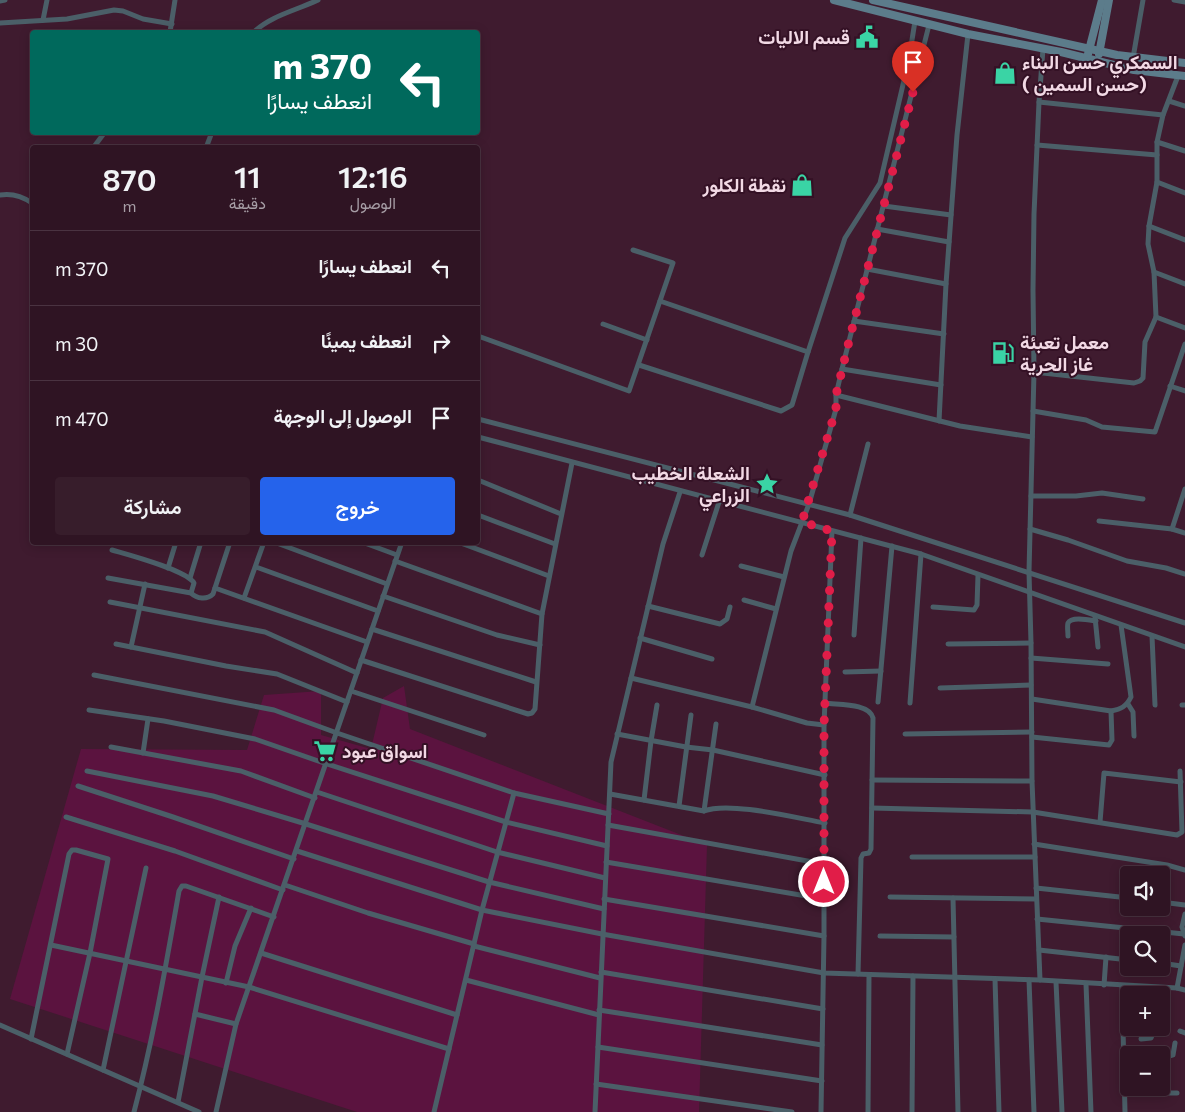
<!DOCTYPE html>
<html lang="ar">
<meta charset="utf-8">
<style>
:root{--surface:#2f1423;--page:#371d2b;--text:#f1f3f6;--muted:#a79ea6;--line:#4a3341;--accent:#2563eb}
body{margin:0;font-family:Commissioner,Vazirmatn,sans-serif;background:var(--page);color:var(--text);direction:rtl;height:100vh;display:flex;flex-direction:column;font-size:19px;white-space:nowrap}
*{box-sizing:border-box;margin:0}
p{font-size:16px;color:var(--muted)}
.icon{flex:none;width:28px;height:28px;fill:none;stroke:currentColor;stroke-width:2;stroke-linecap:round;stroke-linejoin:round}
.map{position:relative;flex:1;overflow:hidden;direction:ltr}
.side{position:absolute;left:30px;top:145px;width:450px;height:400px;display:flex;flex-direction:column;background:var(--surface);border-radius:5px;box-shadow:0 2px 12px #0003,0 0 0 1px var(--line);direction:rtl}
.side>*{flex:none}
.guide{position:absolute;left:30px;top:30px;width:450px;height:105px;border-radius:5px;box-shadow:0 2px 12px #0003,0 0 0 1px var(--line);direction:rtl;background:#00695c;color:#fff;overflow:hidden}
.tools{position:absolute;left:1120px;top:866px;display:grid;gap:10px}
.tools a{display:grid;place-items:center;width:50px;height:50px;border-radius:5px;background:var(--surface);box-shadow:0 2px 12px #0003,0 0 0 1px var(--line);font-size:25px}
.pin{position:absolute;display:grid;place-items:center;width:42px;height:42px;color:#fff;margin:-51px -21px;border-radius:50% 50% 50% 0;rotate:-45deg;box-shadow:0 0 5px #0007}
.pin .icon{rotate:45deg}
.me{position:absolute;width:55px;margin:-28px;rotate:0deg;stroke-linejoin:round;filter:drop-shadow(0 0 4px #0008)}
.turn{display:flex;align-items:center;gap:18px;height:105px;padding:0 25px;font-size:22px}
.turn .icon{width:65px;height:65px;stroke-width:2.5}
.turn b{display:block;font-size:35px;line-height:42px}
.eta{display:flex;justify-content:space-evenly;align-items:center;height:85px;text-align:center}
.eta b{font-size:30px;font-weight:600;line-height:35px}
.cta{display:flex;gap:10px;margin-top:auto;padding:10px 25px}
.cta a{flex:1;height:58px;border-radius:5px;background:var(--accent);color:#fff;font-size:20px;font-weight:600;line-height:58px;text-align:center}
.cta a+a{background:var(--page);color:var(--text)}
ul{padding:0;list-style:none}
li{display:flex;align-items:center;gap:15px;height:75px;padding:0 25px;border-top:1px solid var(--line)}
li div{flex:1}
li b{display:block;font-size:19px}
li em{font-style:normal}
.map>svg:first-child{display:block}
.green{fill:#5b133f}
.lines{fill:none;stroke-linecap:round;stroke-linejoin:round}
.street{stroke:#4b5f68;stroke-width:5}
.secondary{stroke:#5c7c8b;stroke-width:8}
.route{stroke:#e11d48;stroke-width:9;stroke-dasharray:0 16.2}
.labels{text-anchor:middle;stroke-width:4;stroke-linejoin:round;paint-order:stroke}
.poi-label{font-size:19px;font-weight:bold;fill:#f2d9e5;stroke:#341125;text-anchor:end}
</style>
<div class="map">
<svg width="1185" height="1112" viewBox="0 0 1185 1112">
<rect width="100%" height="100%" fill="#3f1b2f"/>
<path class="green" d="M 404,686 L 410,729 L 707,845 L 699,1112 L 357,1112 L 10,999 L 81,749 L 247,750 L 264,695 L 321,691 L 321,735 L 371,749 L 383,698 Z"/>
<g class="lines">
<g class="street">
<path d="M 1174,0 L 1185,2"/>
<path d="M 0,1 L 5,0"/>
<path d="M 43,20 L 47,0"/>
<path d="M 0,23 L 67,19 L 114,10 L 123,11 L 143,19 L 172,24"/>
<path d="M 170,32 L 175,0"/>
<path d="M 254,32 C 270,16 297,10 318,0"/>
<path d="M 1133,58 L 1143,0"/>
<path d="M 1169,101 L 1185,106"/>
<path d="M 1039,102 L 1163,115"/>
<path d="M 1157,142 L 1185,151"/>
<path d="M 1037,145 L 1157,155"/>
<path d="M 93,148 L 105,132"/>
<path d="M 206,148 L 212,132"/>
<path d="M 1157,182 L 1185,193"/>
<path d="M 0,195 C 12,193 22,196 32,203"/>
<path d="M 884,206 L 951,215"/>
<path d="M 1149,226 L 1185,240"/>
<path d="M 877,229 L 949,242"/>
<path d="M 867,269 L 946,284"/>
<path d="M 1154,272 L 1185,284"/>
<path d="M 660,301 L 808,352"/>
<path d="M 1156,317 L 1185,328"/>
<path d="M 854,321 L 944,334"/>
<path d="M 603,324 L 647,340"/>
<path d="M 478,336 L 629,391 L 673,263 L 633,250"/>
<path d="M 639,365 L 781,411 L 792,405 L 808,352 L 845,238 L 880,183 L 909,59 L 915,21"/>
<path d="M 842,369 L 941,385"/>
<path d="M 1034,372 L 1134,383 L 1140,381 L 1143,378 L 1145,342 L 1156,317 L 1154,272 L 1148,244 L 1149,226 L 1157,182 L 1157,142 L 1163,115 L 1178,76"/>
<path d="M 1170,386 L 1185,391"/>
<path d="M 836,395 L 960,426 L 1032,437"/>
<path d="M 1033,411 L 1086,420 L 1102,427 L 1155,432 L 1185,344"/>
<path d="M 478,419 L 850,515 L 1185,623"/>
<path d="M 939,421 L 946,284 L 957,135 L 968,34"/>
<path d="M 478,437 L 921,554 L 1185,647"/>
<path d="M 478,480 L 561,514"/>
<path d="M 1031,496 L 1076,496 L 1102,493 L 1143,499"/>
<path d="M 478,515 L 555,544"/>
<path d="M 850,515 L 868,444"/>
<path d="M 1099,521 L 1172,529 L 1185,533"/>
<path d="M 1030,529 L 1068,540 L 1127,561 L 1166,568 L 1185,574"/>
<path d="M 1172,529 L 1185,489"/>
<path d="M 274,542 L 387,584"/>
<path d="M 362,542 L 397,555"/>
<path d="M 458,542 L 549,576"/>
<path d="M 112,550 C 129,555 186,570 194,583 L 191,593 C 197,599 207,600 213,594 L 230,542"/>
<path d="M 702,555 L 719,502"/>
<path d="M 395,561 L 542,614"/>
<path d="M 741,566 L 784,577"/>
<path d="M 256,567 L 378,611"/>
<path d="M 168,568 L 176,542"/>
<path d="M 108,578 L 191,593"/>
<path d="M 190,578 L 201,542"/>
<path d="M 215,588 L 367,642"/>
<path d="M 383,596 L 497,635 L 540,645"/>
<path d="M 244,598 L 264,542"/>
<path d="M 744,600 L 776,609"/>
<path d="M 110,602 L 265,632 L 357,673"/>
<path d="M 648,606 L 720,624 L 727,619 L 730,607"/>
<path d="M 933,607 L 974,610 L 977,605 L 978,575"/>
<path d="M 1095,617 L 1098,647"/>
<path d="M 372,629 L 536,682"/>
<path d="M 854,635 L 861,538"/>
<path d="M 1068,636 C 1068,632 1067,626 1068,623 C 1071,616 1090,620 1096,621"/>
<path d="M 1152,636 L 1155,705"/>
<path d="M 640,638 L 712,659"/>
<path d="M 116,644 L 226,666 L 277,674 L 347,702"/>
<path d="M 948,644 L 1031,643"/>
<path d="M 131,647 L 145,584"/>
<path d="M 1031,658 L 1108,664"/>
<path d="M 361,660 L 528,714 L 532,713 L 535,709 L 542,614 L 572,463"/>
<path d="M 845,672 L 881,671"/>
<path d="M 94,675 L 274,710 L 337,733 L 514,793 L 609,814"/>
<path d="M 631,678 L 752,707"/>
<path d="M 940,688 L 1031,685"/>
<path d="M 351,691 L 484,735"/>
<path d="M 1032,699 L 1111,711 C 1121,709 1126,707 1131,697 L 1121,625"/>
<path d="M 878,702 L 892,546"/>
<path d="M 825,703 C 839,705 869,703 873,718 L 871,849 L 869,853 L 863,854 L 861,858 L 858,974"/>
<path d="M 910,703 L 921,554"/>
<path d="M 1128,704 L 1133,712 L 1134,736"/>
<path d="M 1182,705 L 1185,705"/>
<path d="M 89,710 L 164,721 L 255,739 L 327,764 L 506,822 L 607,846"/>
<path d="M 824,725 L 807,723 L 752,707 L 791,551 L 809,504 L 836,409 L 836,395 L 842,369 L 929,25"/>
<path d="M 617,734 L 686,747 L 713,750 L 825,775"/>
<path d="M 905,734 L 1032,732"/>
<path d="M 1032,737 L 1109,745 L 1112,740 L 1111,711"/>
<path d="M 111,747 L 241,771 L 315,798"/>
<path d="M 143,753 L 148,719"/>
<path d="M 87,771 L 213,796 L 306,824 L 489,882 L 604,909"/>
<path d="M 872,780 L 1032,781"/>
<path d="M 78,786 L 173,817 L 294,859"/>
<path d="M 317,792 L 497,852 L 605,878"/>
<path d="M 610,794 L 704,811 C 729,801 796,818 825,823"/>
<path d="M 644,800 L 651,741 L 657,705"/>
<path d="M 679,806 L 691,715"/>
<path d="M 872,808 L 1033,812 L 1177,835 L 1182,832 L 1180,771"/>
<path d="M 704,811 L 716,724"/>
<path d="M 66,817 L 175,851 L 283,890"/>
<path d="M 1100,822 L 1104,773 L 1181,782"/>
<path d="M 608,825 L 824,864"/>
<path d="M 1034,844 L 1167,865 L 1185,870"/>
<path d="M 297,851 L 482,910 L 602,934 L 824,973 L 1040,980 L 1177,988 L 1185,990"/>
<path d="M 912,857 L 1035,857"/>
<path d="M 606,862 L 824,899"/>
<path d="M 285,885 L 368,913 L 474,944"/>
<path d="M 1036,888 L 1129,898"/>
<path d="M 890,897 L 1036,899"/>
<path d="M 953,898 L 958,1112"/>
<path d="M 604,899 L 824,936"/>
<path d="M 1161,902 L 1185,905"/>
<path d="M 1037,919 L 1184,934"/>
<path d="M 880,936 L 954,937"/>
<path d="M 1185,936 L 1182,927 L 1185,914"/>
<path d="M 51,945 L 249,987 L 449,1049"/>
<path d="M 474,946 L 600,978"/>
<path d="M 1039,950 L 1129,960"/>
<path d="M 261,953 L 457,1015"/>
<path d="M 1161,963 L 1181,966"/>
<path d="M 601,972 L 823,1009"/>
<path d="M 995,979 L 999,1112"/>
<path d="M 466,980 L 599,1015"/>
<path d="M 1029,980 L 1034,1112"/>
<path d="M 1040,980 L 1032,781 L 1031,643 L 1029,572 L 1034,372 L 1033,290 L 1034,214 L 1039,102 L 1043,49"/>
<path d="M 1056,982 L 1062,1112"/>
<path d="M 226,983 L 235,946 L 251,908"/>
<path d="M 1086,984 L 1091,1112"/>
<path d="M 1104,985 L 1106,957"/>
<path d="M 1122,986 L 1125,1112"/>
<path d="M 1177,988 L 1185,945"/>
<path d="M 1161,1002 L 1165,988"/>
<path d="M 599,1010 L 822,1045"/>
<path d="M 195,1014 L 236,1024"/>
<path d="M 0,1025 L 199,1112"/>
<path d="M 1180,1031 L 1185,1033"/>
<path d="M 31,1039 L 69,854 L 72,850 L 76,850 L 108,859 L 90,953 L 67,1054"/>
<path d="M 1141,1039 L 1151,1038 L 1155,1028"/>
<path d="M 598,1047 L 822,1081"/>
<path d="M 1161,1059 L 1173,1055 L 1175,1043"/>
<path d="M 103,1070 L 146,868"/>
<path d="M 596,1084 L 792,1112"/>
<path d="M 1124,1093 L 1177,1093"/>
<path d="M 178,1102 L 202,977 L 219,897"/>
<path d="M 134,1112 C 153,1040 166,965 179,891 L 182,886 L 186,886 L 274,917"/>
<path d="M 216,1112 L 236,1024 L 402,542"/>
<path d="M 434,1112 L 482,910 L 514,793"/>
<path d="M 595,1112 L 611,762 L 663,544 L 680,492"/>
<path d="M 821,1112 L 824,936 L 824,725 L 832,531"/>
<path d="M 868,1112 L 869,975"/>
<path d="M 912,1112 L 913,976"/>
</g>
<g class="secondary">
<path d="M 834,0 L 968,34 L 1061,52 L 1134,70 L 1185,76"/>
<path d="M 873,0 L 1117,55 L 1185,63"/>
<path d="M 1088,54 L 1102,0"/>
<path d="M 1099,54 L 1109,0"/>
</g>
</g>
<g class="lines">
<path class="route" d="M 824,882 L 824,726 L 832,531 L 802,522 L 836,409 L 836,395 L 850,337 L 913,92"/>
</g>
<defs>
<symbol id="civic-bare" viewBox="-9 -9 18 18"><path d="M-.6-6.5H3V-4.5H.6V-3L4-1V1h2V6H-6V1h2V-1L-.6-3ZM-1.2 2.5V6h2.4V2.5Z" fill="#3ad4a5" stroke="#341125" stroke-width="2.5" paint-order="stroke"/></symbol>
<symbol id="shop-bare" viewBox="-9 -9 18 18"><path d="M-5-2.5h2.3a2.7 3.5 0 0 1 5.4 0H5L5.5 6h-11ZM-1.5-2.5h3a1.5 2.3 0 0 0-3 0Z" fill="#3ad4a5" stroke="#341125" stroke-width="2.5" paint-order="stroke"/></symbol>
<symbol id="fuel-bare" viewBox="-9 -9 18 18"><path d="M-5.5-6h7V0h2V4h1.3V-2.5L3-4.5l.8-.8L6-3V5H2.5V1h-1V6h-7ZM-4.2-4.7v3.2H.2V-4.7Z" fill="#3ad4a5" stroke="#341125" stroke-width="2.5" paint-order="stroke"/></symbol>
<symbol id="sight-bare" viewBox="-9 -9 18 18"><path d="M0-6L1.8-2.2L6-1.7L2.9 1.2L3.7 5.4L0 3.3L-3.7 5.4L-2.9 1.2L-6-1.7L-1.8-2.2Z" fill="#3ad4a5" stroke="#341125" stroke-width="2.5" paint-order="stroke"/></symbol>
<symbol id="supermarket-bare" viewBox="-9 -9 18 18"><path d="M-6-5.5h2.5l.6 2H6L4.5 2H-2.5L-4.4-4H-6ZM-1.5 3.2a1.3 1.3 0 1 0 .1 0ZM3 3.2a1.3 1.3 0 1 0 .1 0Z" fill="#3ad4a5" stroke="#341125" stroke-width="2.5" paint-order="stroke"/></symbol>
</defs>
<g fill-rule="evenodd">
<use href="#civic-bare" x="851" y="21" width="32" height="32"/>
<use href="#shop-bare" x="989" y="57" width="32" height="32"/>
<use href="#shop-bare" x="786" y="169" width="32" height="32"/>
<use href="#fuel-bare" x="987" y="337" width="32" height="32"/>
<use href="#sight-bare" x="751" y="468" width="32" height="32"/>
<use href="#supermarket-bare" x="309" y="735" width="32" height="32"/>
</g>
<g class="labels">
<g class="poi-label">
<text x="850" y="44">قسم الاليات</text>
<text x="1022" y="69" text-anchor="start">السمكري حسن البناء<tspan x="1022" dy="22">( حسن السمين)</tspan></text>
<text x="786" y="192">نقطة الكلور</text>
<text x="1020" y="349" text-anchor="start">معمل تعبئة<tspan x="1020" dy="22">غاز الحرية</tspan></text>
<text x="750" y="480">الشعلة الخطيب<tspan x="750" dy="22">الزراعي</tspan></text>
<text x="342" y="758" text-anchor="start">اسواق عبود</text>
</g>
</g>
</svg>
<div class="tools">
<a><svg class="icon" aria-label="sound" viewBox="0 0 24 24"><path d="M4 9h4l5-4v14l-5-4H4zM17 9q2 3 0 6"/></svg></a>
<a><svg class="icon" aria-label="search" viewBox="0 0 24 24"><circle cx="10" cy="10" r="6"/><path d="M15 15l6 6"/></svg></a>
<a>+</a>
<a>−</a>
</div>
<div class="pin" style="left:913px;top:92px;background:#d93025"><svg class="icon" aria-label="arrive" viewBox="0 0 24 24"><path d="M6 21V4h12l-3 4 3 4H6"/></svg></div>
<svg class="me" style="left:824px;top:882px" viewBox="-20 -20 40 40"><circle r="17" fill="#e11d48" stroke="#fff" stroke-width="3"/><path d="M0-11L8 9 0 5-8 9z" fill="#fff"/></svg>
<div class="guide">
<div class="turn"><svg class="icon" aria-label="left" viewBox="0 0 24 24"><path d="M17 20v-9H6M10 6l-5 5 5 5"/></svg><div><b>370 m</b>انعطف يسارًا</div></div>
</div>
<section class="side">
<div class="eta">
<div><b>12:16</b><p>الوصول</p></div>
<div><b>11</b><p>دقيقة</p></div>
<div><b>870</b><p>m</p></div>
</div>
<ul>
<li><svg class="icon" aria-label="left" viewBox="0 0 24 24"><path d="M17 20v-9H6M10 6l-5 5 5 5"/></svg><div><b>انعطف يسارًا</b></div><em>370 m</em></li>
<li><svg class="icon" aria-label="right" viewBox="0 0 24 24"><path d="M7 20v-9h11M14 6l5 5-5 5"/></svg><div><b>انعطف يمينًا</b></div><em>30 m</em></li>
<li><svg class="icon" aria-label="arrive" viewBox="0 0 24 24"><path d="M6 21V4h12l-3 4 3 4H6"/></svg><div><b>الوصول إلى الوجهة</b></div><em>470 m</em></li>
</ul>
<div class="cta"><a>خروج</a><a>مشاركة</a></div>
</section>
</div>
